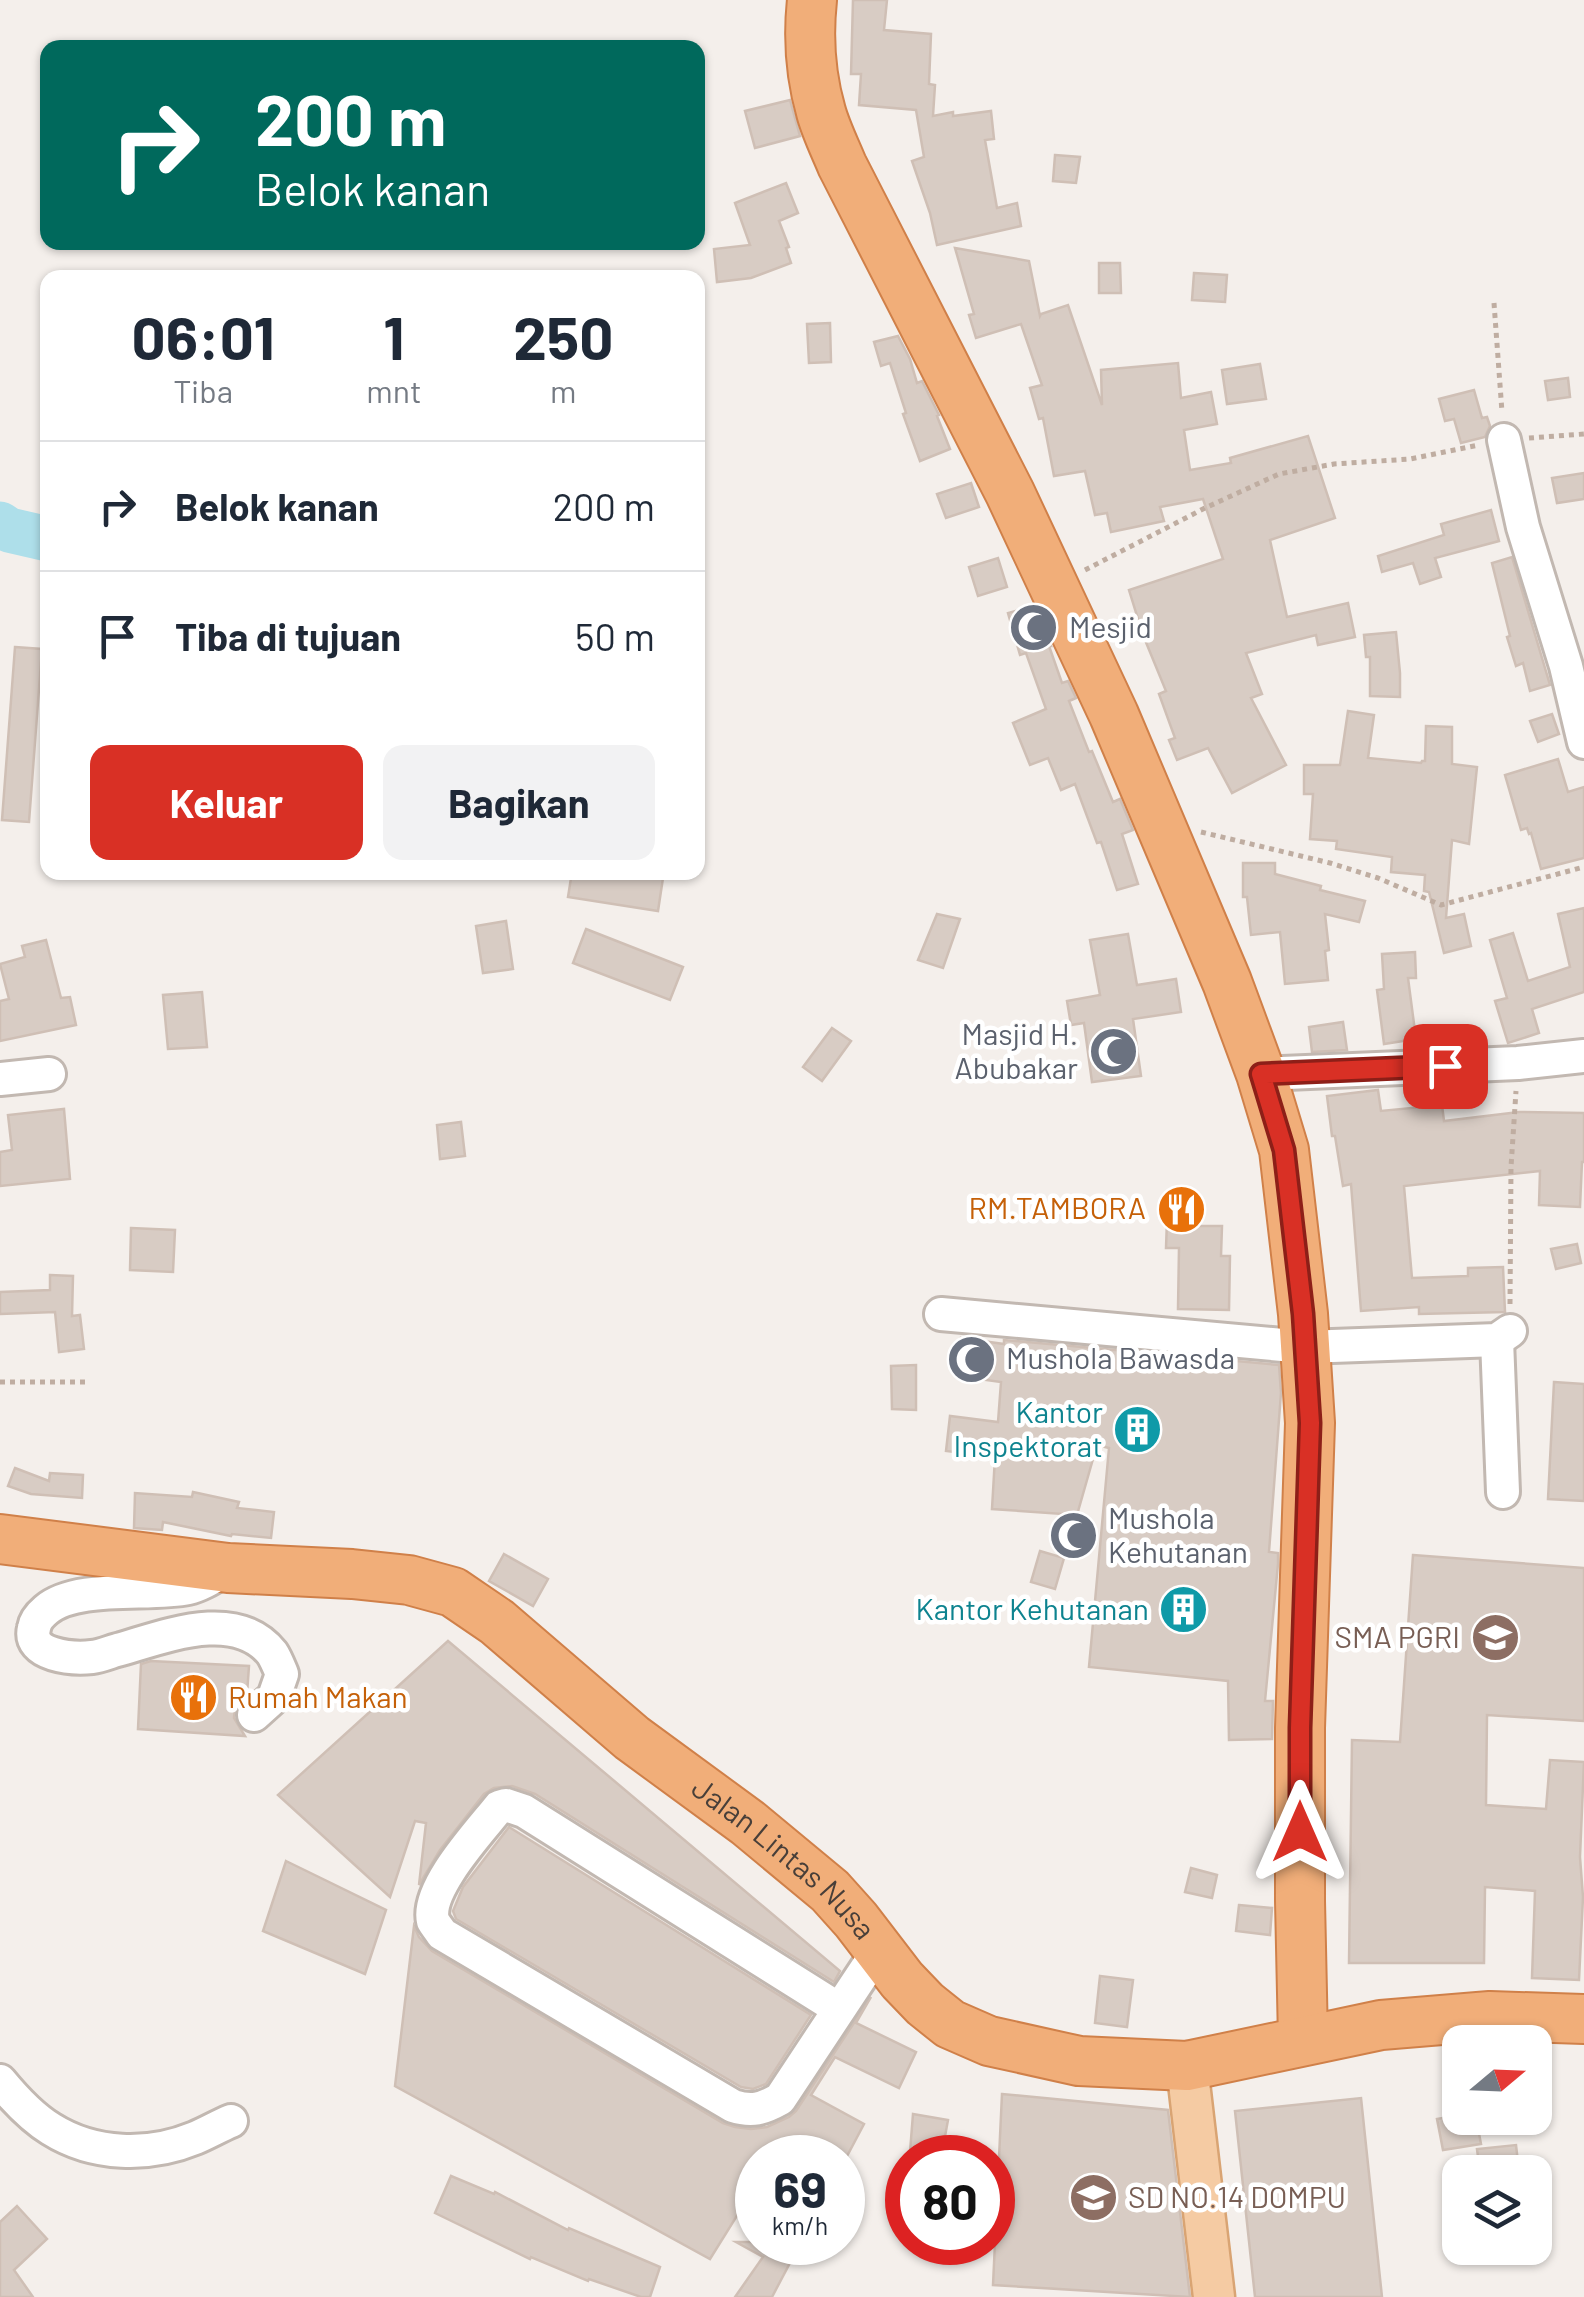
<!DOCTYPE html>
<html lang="id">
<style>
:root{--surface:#fff;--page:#f2f2f3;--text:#1f2937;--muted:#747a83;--line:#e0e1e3;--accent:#d93025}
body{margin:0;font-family:Barlow,sans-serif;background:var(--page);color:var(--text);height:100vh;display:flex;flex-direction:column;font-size:38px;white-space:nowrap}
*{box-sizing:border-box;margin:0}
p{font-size:32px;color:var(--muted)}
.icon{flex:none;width:55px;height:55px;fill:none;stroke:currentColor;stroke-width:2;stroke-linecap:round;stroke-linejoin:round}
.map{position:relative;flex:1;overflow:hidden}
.panel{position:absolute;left:40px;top:270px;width:665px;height:610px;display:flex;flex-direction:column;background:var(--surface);border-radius:20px;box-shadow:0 2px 8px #0004}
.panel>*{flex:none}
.guide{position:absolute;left:40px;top:40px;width:665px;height:210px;border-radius:20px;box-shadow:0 2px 8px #0004;background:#00695c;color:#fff;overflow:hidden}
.needle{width:65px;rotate:71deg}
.fabs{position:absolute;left:1442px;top:2025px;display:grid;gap:20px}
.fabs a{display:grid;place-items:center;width:110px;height:110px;border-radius:20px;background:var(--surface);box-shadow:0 2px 8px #0004;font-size:50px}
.speed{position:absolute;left:735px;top:2135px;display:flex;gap:20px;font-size:50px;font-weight:700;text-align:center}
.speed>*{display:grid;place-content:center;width:130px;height:130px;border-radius:50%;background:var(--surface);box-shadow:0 2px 8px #0004;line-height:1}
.speed small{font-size:25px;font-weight:400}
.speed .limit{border:15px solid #d22;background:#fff;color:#111}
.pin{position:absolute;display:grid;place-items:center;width:85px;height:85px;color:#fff;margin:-42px;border-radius:20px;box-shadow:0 5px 15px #0006}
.me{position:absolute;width:110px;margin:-55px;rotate:0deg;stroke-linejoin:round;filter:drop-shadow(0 0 8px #0008)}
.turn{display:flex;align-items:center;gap:35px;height:210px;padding:0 50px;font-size:45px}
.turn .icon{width:130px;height:130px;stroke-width:2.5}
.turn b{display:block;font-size:70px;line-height:85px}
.eta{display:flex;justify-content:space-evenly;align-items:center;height:170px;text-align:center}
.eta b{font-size:60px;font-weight:700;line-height:70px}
.cta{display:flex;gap:20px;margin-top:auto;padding:20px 50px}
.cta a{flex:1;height:115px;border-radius:20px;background:var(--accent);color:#fff;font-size:40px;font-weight:700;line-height:115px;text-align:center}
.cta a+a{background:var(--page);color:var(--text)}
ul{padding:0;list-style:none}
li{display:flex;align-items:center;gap:30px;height:130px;padding:0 50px;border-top:2px solid var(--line)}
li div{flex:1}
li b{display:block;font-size:38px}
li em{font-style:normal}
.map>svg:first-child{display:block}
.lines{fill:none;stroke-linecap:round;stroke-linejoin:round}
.river{stroke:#aedfea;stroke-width:45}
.building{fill:#d8ccc4;stroke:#cfbfb5;stroke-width:2.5}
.minor-casing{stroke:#c2b8b1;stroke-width:38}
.major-casing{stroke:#d9a473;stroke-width:45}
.highway-casing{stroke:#d08049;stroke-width:52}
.path{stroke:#bfada1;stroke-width:5;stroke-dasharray:5 5;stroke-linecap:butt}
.minor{stroke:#fff;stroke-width:32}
.major{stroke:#f5cba3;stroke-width:40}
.highway{stroke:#f1ae79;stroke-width:48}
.route-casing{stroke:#8d1f18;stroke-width:25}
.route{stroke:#d93025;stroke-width:18}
.labels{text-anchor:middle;stroke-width:9;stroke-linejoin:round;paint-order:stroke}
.worship-label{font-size:30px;fill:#5b616d;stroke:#fff;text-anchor:start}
.food-label{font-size:30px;fill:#c56008;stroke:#fff;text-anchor:end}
.culture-label{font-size:30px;fill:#0d838f;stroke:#fff;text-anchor:end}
.education-label{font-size:30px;fill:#785e54;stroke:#fff;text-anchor:end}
.street-label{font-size:30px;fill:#483f39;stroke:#fff}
</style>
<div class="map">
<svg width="1584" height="2297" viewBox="0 0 1584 2297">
<rect width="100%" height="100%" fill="#f4efeb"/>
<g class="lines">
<path class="river" d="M 0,524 L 9,530 L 48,539"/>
</g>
<g class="building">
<path d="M 853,0 L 887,0 L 884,30 L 931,34 L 929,84 L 935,85 L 933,116 L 953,112 L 953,116 L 991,111 L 994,139 L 985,140 L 997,208 L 1017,203 L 1021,226 L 937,245 L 930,213 L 912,161 L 924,157 L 916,110 L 859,105 L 861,74 L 851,74 Z"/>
<path d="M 790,100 L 800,136 L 755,148 L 745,111 Z"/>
<path d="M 1055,155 L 1080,157 L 1076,183 L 1053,181 Z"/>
<path d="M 786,183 L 798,213 L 779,221 L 789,247 L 786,248 L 791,263 L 751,278 L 717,282 L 714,249 L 750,245 L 735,203 Z"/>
<path d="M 955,248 L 1029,261 L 1040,316 L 1041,314 L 1068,305 L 1102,405 L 1101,370 L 1178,363 L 1181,398 L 1211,392 L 1217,424 L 1184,430 L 1190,470 L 1231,463 L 1230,458 L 1308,436 L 1335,518 L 1270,540 L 1287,617 L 1348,603 L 1355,637 L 1318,645 L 1316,635 L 1246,653 L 1262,694 L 1251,698 L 1286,765 L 1232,793 L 1208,748 L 1177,760 L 1169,740 L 1175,738 L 1159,694 L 1166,691 L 1143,635 L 1129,590 L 1223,559 L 1203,499 L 1160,507 L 1164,521 L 1111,532 L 1107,513 L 1095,515 L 1085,471 L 1054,476 L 1043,418 L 1039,419 L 1030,388 L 1042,385 L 1021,324 L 976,338 L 969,315 L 974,314 Z"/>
<path d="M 1099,263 L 1120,263 L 1121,293 L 1099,293 Z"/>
<path d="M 1194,273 L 1227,275 L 1225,302 L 1192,300 Z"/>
<path d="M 830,323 L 831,362 L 809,363 L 807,324 Z"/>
<path d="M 898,336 L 910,359 L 917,383 L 922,381 L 939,415 L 937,416 L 950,449 L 920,461 L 903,414 L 906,413 L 890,363 L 881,366 L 874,342 Z"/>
<path d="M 1260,364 L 1266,399 L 1227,404 L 1222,370 Z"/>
<path d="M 1568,378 L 1570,397 L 1548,400 L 1545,381 Z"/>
<path d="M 1474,390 L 1482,418 L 1487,417 L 1490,426 L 1485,437 L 1461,443 L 1454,419 L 1445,421 L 1439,399 Z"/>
<path d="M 1584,473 L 1584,499 L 1557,503 L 1552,478 Z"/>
<path d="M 971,483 L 979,507 L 946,518 L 937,494 Z"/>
<path d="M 1491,510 L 1499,541 L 1435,558 L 1441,577 L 1420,584 L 1413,563 L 1382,572 L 1378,556 L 1444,535 L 1441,524 Z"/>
<path d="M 1512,557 L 1550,685 L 1530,691 L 1523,663 L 1516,666 L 1507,637 L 1510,636 L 1492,563 Z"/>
<path d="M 998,558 L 1007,587 L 978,596 L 969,567 Z"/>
<path d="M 1033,606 L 1051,646 L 1049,646 L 1062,683 L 1068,681 L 1076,698 L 1069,701 L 1089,752 L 1092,751 L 1113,802 L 1120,799 L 1133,830 L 1122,834 L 1138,884 L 1117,890 L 1101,842 L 1097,843 L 1075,784 L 1061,790 L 1048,758 L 1030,765 L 1013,723 L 1046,709 L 1026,653 L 1020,655 L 1008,613 Z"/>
<path d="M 1396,632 L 1400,673 L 1400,697 L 1370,696 L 1370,657 L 1366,657 L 1364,635 Z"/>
<path d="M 15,647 L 42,649 L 29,822 L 2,820 Z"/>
<path d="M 1348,711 L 1374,715 L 1368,758 L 1421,763 L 1422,761 L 1425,761 L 1426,726 L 1452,727 L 1452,764 L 1477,767 L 1469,844 L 1452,840 L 1446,918 L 1464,914 L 1471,946 L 1444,953 L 1429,892 L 1424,891 L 1425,875 L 1391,872 L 1392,857 L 1336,849 L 1337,841 L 1310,839 L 1313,794 L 1304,794 L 1304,765 L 1340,765 Z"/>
<path d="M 1552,714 L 1559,734 L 1538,742 L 1530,721 Z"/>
<path d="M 1558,759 L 1568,792 L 1584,787 L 1584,858 L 1541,869 L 1531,833 L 1529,834 L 1527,828 L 1521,830 L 1505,775 Z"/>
<path d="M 1243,863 L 1275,863 L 1275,874 L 1321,886 L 1320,890 L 1365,901 L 1359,922 L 1325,914 L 1329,950 L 1325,951 L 1328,980 L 1285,984 L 1280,932 L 1251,935 L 1247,897 L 1243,897 Z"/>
<path d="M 572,872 L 630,872 L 663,878 L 658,911 L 568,897 Z"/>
<path d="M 1584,908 L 1584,992 L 1532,1009 L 1539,1033 L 1508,1043 L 1495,1001 L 1507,998 L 1490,940 L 1513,933 L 1528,981 L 1570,967 L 1558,914 Z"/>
<path d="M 937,914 L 960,919 L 943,968 L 918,960 Z"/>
<path d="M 506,921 L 513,969 L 483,973 L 476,926 Z"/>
<path d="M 586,929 L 683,967 L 670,1000 L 573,963 Z"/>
<path d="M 1128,934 L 1137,985 L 1176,979 L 1181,1012 L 1133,1019 L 1141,1076 L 1092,1082 L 1084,1023 L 1071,1025 L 1067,1001 L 1100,995 L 1090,940 Z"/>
<path d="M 46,940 L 61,998 L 70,997 L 76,1025 L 0,1041 L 0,1001 L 9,999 L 0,964 L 25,957 L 22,946 Z"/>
<path d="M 1415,952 L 1416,978 L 1408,978 L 1416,1039 L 1384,1044 L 1377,990 L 1384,989 L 1382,954 Z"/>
<path d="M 202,992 L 207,1047 L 168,1049 L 163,995 Z"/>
<path d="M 1343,1022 L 1347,1050 L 1312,1052 L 1309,1027 Z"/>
<path d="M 832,1028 L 851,1041 L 822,1081 L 803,1067 Z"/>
<path d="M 1378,1090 L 1381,1111 L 1442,1105 L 1444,1121 L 1519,1112 L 1584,1113 L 1584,1162 L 1582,1162 L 1580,1207 L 1539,1205 L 1540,1171 L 1404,1186 L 1412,1278 L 1468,1276 L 1468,1268 L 1503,1267 L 1505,1312 L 1419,1314 L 1419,1307 L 1361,1311 L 1351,1184 L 1343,1186 L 1335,1136 L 1332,1136 L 1327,1096 Z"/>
<path d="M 64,1109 L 70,1179 L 0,1186 L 0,1152 L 12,1150 L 8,1115 Z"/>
<path d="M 461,1122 L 465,1156 L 440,1159 L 437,1125 Z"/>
<path d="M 1168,1192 L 1195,1193 L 1195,1226 L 1222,1226 L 1221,1256 L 1230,1256 L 1229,1310 L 1178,1309 L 1179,1248 L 1166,1248 Z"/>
<path d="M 131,1228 L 175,1230 L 173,1272 L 130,1270 Z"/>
<path d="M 1577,1244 L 1581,1263 L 1556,1269 L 1551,1249 Z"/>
<path d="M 50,1275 L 73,1276 L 72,1316 L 80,1315 L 84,1349 L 59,1352 L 55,1312 L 0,1314 L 0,1292 L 50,1290 Z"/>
<path d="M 961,1338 L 1004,1344 L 1004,1340 L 1279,1365 L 1281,1393 L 1269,1552 L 1278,1553 L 1278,1564 L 1265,1701 L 1273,1701 L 1272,1739 L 1229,1740 L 1228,1681 L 1089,1667 L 1109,1448 L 1097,1445 L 1077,1515 L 992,1509 L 995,1457 L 946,1451 L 950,1416 L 998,1422 L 1001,1382 L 957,1376 Z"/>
<path d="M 916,1365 L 916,1410 L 892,1409 L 891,1366 Z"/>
<path d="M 1554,1382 L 1584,1384 L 1584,1501 L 1548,1499 Z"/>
<path d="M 15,1468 L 49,1481 L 50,1473 L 83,1475 L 82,1498 L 31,1494 L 8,1486 Z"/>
<path d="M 193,1492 L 239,1502 L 237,1508 L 274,1512 L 271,1538 L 232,1534 L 231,1536 L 163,1522 L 162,1530 L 134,1528 L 135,1493 L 192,1497 Z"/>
<path d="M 1040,1551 L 1064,1558 L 1055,1589 L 1031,1582 Z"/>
<path d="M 504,1554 L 548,1579 L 533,1606 L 489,1581 Z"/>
<path d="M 1413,1555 L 1584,1568 L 1584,1721 L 1487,1715 L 1486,1805 L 1546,1809 L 1550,1760 L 1584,1762 L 1580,1857 L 1583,1897 L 1579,1980 L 1532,1978 L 1535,1891 L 1485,1887 L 1484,1963 L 1349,1963 L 1352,1740 L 1400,1742 Z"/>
<path d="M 448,1641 L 840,1971 L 834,1982 L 535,1794 L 512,1786 L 494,1788 L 484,1794 L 440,1850 L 419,1885 L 426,1823 L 415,1821 L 390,1897 L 278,1795 Z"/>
<path d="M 151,1661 L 249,1666 L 247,1694 L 235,1708 L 234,1718 L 245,1736 L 138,1729 L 141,1664 Z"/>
<path d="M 509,1827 L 811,2015 L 766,2084 L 753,2089 L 741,2087 L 456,1919 L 453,1911 L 463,1887 Z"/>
<path d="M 286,1861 L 386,1910 L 365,1974 L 263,1931 Z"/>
<path d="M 1191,1868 L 1217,1875 L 1212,1898 L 1185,1892 Z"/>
<path d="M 1239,1905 L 1272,1908 L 1270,1935 L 1236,1931 Z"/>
<path d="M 414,1926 L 419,1937 L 432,1951 L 723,2123 L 735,2127 L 751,2129 L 767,2127 L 789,2117 L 796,2111 L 871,1997 L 856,2023 L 916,2052 L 899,2088 L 835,2057 L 811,2095 L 864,2124 L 846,2158 L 758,2158 L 758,2182 L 710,2259 L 395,2086 Z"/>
<path d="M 1100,1976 L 1133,1980 L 1127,2027 L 1095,2023 Z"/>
<path d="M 1002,2094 L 1168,2110 L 1190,2297 L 993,2285 Z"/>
<path d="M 1361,2098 L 1382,2297 L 1255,2297 L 1235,2111 Z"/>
<path d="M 913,2114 L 948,2120 L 941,2158 L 910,2152 Z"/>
<path d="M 1460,2115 L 1460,2118 L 1476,2118 L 1481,2144 L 1443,2150 L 1437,2119 Z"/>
<path d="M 1516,2145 L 1519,2171 L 1480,2172 L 1477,2149 Z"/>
<path d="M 451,2176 L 494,2194 L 495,2192 L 568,2230 L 569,2228 L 660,2267 L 650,2297 L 641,2297 L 589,2279 L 588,2281 L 531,2257 L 530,2259 L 435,2213 Z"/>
<path d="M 17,2206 L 47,2239 L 14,2270 L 33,2297 L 0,2297 L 0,2222 Z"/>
<path d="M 736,2242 L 801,2242 L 772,2297 L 735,2297 L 763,2257 Z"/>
</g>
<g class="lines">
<defs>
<g id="minor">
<path d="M 1504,440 L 1523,527 L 1566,666 L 1584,742"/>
<path d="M 1261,1074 L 1518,1063 L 1584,1056"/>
<path d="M 0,1079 L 49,1074"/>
<path d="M 941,1314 L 1305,1347 L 1497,1340 L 1510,1331"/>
<path d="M 1497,1340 L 1503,1492"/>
<path d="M 228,1568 C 216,1575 202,1585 188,1588 C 150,1596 76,1584 46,1610 C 40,1615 35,1621 34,1628 C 27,1656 73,1659 92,1657 C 102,1656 112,1651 121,1649 C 166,1636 236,1608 272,1653 C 276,1659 279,1667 282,1674 L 274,1697 L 254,1715"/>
<path d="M 839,2009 L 524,1811 L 506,1805 L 499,1807 C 481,1830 425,1889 433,1921 C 434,1923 440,1931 442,1934 L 733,2106 C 752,2112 762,2109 780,2099 L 878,1951"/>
<path d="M 0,2081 C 14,2098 33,2118 51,2129 C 94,2156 149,2157 195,2138 C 207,2133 219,2126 231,2121"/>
</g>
<path id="major" d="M 1187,2066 L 1214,2297"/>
<g id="highway">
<path d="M 812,0 C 808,37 811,77 821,112 C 826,130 835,148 842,165 L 1010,493 L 1114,715 L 1227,982 L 1261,1074 L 1284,1150 L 1303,1314 L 1310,1423 L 1300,1728 L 1300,1901 L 1303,2039"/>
<path id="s1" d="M 0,1539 L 228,1568 L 352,1574 L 409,1580 L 453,1592 L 497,1622 L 632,1738 L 748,1823 L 830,1891 L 856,1920 L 902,1980 L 925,2004 L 950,2024 L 989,2041 L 1079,2061 L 1187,2066 L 1381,2025 L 1490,2016 L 1584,2019"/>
</g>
</defs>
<use href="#minor" class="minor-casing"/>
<use href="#major" class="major-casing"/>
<use href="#highway" class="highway-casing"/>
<g class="path">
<path d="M 1494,303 L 1502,412"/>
<path d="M 1529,438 L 1584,434"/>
<path d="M 1085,570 L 1205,508 L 1279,474 L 1334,464 L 1410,459 L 1479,445"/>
<path d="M 1201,832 L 1330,863 L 1378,878 L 1441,905 L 1584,867"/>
<path d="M 1510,1304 L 1511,1167 L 1516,1091"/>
<path d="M 0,1382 L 86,1382"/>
</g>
<use href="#minor" class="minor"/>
<use href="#major" class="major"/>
<use href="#highway" class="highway"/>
</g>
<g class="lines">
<defs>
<path id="route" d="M 1300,1832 L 1300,1728 L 1310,1423 L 1303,1314 L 1284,1150 L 1261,1074 L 1445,1066"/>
</defs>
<use href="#route" class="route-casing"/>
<use href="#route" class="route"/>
</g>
<defs>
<symbol id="mosque-disc" viewBox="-11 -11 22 22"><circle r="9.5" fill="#6b7280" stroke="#fff"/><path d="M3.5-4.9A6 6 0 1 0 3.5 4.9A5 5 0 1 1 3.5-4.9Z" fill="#fff"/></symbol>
<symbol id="restaurant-disc" viewBox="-11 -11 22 22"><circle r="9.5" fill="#e8710a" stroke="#fff"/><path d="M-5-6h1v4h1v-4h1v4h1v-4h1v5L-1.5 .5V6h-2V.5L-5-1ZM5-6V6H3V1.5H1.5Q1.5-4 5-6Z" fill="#fff"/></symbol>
<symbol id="building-disc" viewBox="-11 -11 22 22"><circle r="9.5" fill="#0f9aa8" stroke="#fff"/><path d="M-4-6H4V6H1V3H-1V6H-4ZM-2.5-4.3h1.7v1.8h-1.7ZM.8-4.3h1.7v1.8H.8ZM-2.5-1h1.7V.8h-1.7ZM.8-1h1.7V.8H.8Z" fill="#fff"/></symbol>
<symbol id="school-disc" viewBox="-11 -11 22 22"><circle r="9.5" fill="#8d6e63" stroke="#fff"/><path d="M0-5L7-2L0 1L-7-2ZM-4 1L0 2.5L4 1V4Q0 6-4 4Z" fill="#fff"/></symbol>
</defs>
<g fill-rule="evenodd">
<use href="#mosque-disc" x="1006" y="600" width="55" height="55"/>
<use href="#mosque-disc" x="1086" y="1024" width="55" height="55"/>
<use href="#restaurant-disc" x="1154" y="1182" width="55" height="55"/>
<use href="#mosque-disc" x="944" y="1332" width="55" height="55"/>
<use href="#building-disc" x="1110" y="1402" width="55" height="55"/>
<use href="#mosque-disc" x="1046" y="1508" width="55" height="55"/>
<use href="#building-disc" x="1156" y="1582" width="55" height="55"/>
<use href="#school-disc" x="1468" y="1610" width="55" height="55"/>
<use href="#restaurant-disc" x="166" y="1670" width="55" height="55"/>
<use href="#school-disc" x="1066" y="2170" width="55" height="55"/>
</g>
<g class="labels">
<g class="worship-label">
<text x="1069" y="638">Mesjid</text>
<text x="1078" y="1045" text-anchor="end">Masjid H.<tspan x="1078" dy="34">Abubakar</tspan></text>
<text x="1006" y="1369">Mushola Bawasda</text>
<text x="1108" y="1529">Mushola<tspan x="1108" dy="34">Kehutanan</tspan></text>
</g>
<g class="food-label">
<text x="1146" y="1219">RM.TAMBORA</text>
<text x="228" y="1708" text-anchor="start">Rumah Makan</text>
</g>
<g class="culture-label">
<text x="1103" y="1423">Kantor<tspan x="1103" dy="34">Inspektorat</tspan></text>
<text x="1149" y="1620">Kantor Kehutanan</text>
</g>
<g class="education-label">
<text x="1460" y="1648">SMA PGRI</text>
<text x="1128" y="2208" text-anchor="start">SD NO.14 DOMPU</text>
</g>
<g class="street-label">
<text dy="10" stroke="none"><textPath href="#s1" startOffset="882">Jalan Lintas Nusa</textPath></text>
</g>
</g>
</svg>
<div class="fabs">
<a><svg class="needle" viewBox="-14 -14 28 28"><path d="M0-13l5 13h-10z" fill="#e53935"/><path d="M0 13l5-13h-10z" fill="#747a83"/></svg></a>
<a><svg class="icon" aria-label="layers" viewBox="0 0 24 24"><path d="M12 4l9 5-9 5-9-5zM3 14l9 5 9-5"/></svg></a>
</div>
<div class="speed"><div>69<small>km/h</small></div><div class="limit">80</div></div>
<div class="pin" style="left:1445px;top:1066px;background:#d93025"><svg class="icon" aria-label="arrive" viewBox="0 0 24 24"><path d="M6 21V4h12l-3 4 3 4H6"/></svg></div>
<svg class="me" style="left:1300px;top:1832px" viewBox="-20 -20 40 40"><path d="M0-17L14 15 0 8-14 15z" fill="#d93025" stroke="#fff" stroke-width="4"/></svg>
<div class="guide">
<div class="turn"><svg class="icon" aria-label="right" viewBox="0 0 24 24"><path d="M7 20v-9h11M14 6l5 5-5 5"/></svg><div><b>200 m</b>Belok kanan</div></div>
</div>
<section class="panel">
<div class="eta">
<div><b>06:01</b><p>Tiba</p></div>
<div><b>1</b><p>mnt</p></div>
<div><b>250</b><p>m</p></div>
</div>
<ul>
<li><svg class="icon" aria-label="right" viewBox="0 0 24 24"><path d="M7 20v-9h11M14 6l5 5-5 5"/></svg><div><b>Belok kanan</b></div><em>200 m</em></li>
<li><svg class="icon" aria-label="arrive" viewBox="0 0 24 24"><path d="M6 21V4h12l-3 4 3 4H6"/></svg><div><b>Tiba di tujuan</b></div><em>50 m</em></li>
</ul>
<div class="cta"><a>Keluar</a><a>Bagikan</a></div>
</section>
</div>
